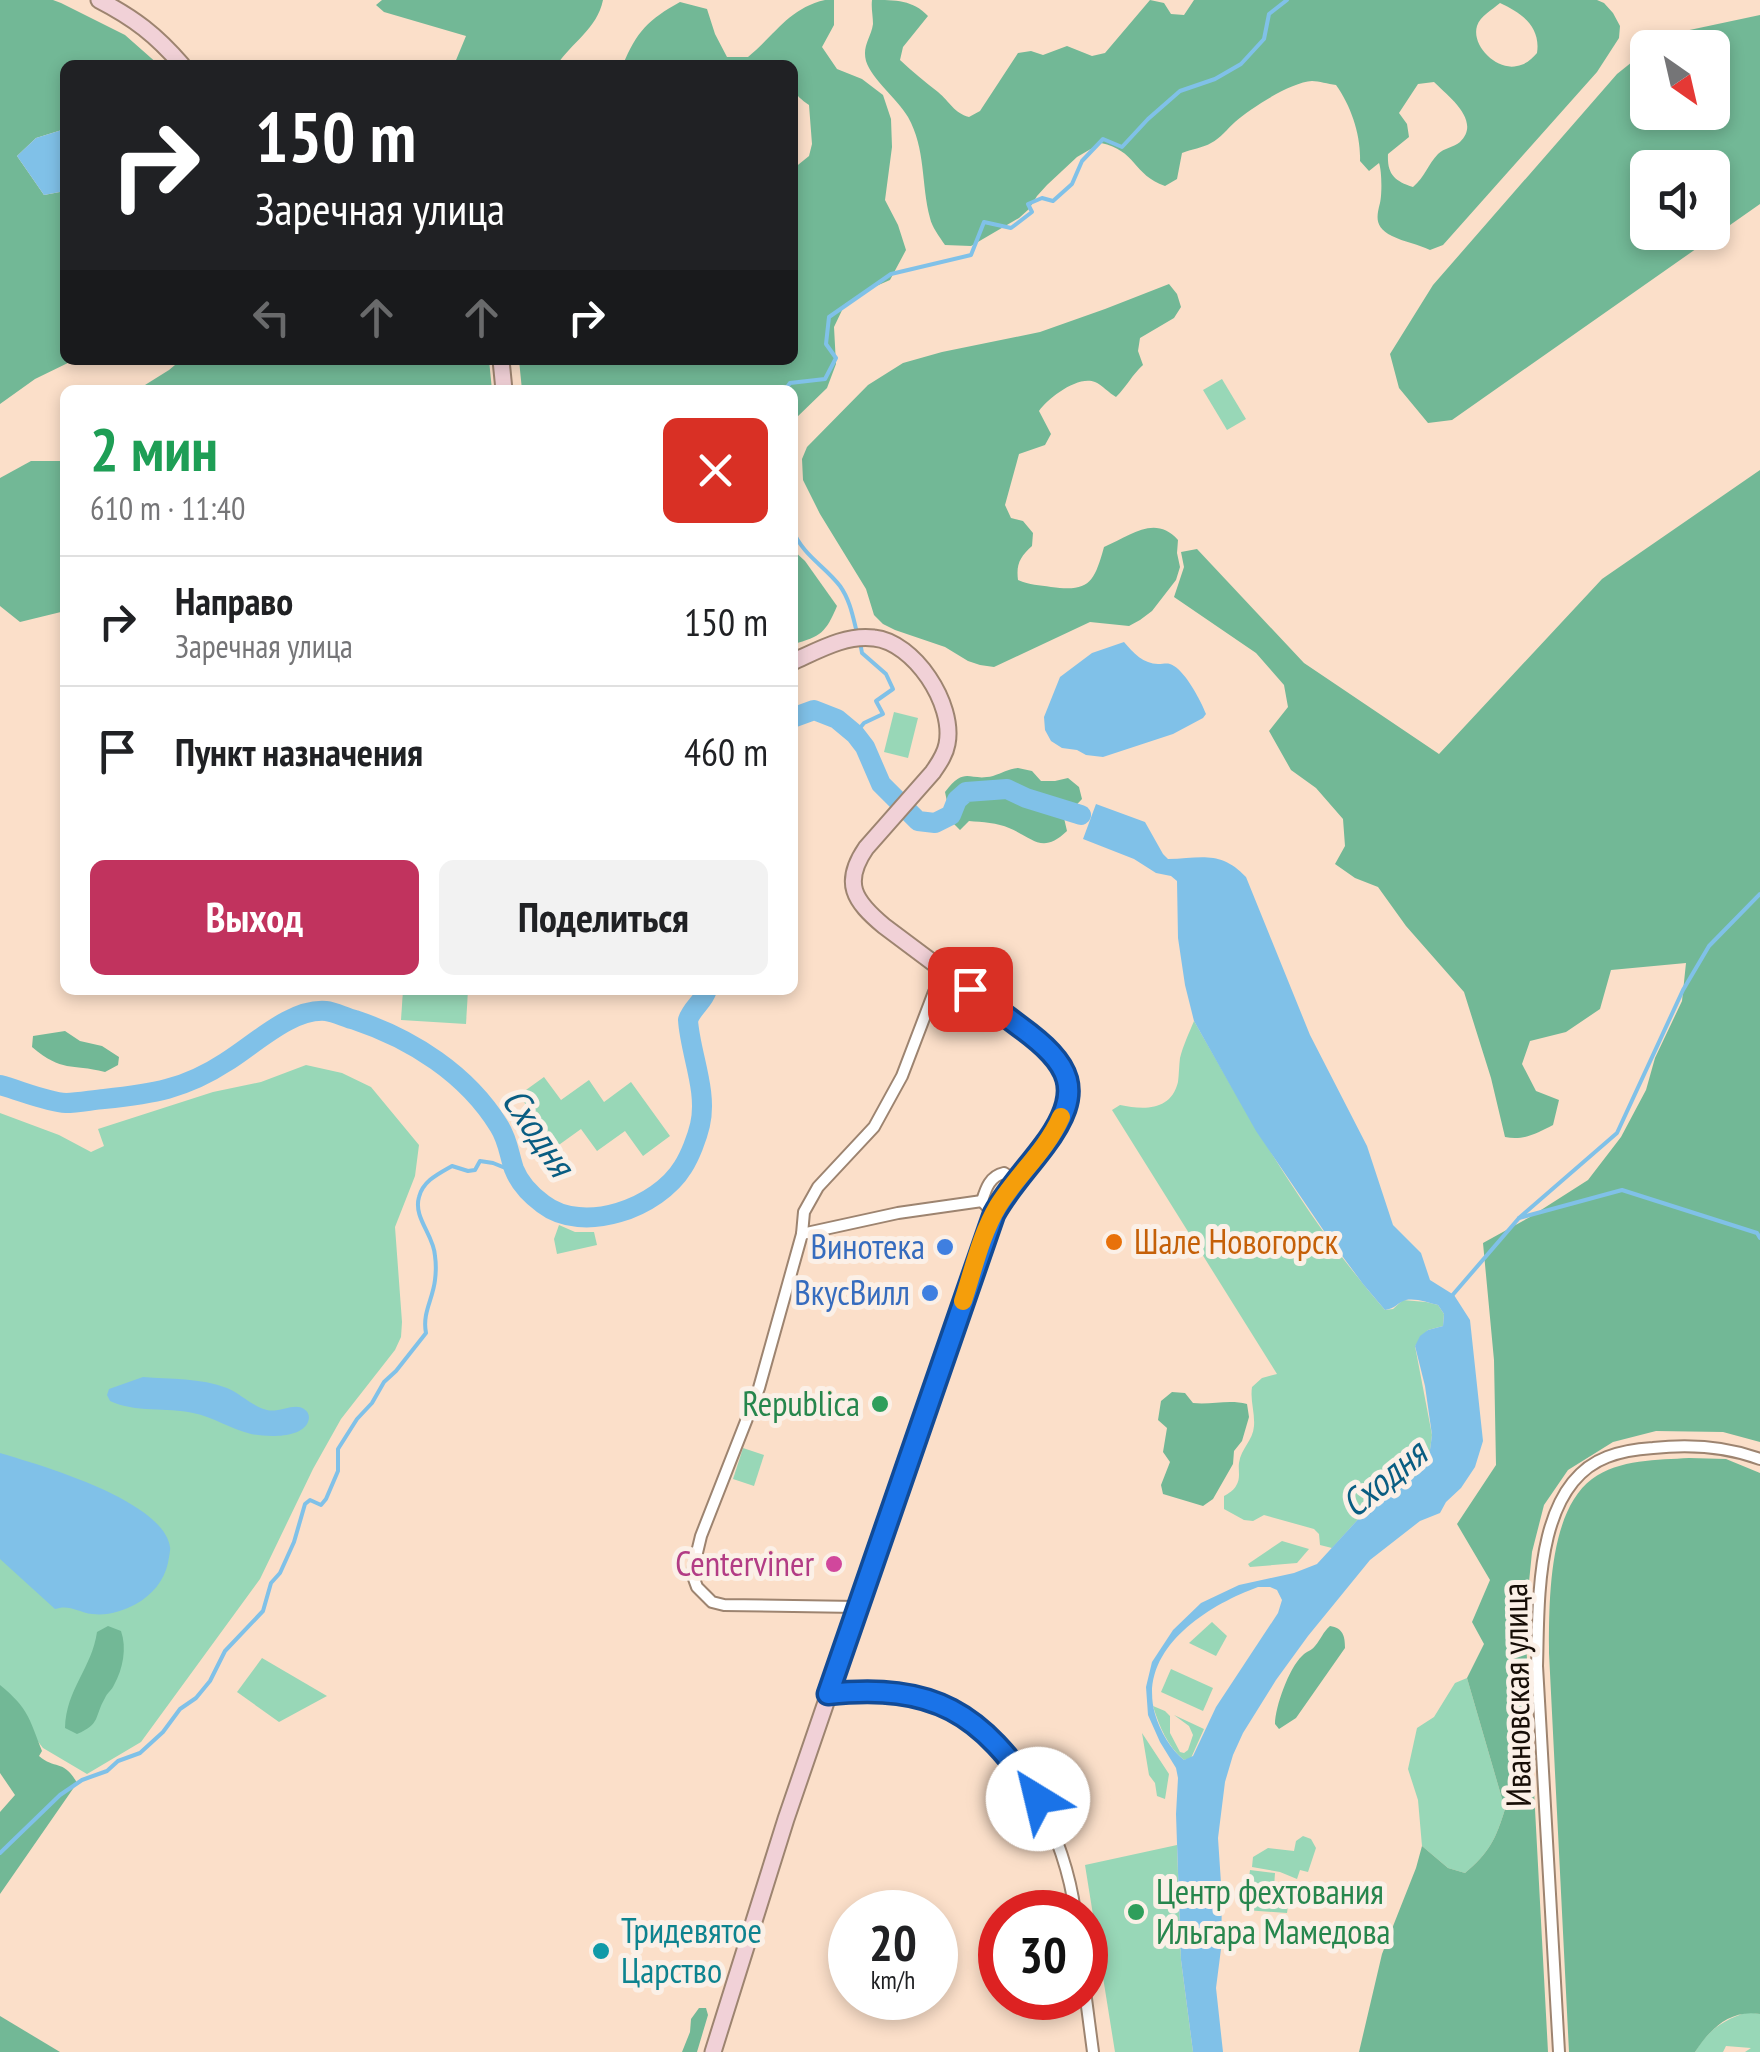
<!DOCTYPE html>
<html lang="ru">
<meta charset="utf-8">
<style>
:root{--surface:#fff;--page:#f2f2f2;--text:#202124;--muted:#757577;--line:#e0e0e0;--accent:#c1335e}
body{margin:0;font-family:"PT Sans Narrow",sans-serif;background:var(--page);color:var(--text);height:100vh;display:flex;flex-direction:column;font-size:38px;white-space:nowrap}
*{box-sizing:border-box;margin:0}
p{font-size:32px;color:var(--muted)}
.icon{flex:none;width:55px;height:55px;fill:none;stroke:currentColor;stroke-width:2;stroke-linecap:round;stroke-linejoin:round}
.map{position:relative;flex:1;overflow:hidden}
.details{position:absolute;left:60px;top:385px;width:738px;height:610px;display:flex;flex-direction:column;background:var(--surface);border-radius:15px;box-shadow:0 5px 15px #0003}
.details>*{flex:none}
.top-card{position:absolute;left:60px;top:60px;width:738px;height:305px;border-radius:15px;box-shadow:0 5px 15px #0003;background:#202124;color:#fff;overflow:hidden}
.needle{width:65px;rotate:146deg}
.controls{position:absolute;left:1630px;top:30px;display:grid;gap:20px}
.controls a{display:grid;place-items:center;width:100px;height:100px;border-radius:15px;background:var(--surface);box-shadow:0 5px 15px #0003;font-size:50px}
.speed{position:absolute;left:828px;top:1890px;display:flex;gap:20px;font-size:50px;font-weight:700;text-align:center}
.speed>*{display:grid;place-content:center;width:130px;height:130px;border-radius:50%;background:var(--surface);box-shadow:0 5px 15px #0003;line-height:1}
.speed small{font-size:25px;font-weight:400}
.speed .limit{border:15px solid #d22;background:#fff;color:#111}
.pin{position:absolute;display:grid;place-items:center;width:85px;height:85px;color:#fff;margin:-42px;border-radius:20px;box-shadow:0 5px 15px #0006}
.me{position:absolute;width:110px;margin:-55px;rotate:324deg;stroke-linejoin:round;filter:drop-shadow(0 0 8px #0008)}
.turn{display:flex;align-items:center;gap:35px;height:210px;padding:0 30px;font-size:45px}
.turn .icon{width:130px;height:130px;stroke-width:2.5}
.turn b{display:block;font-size:70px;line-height:85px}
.lanes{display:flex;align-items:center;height:95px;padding:0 30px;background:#0003;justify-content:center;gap:50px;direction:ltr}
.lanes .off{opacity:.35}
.round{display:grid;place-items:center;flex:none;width:105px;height:105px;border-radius:15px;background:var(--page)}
.head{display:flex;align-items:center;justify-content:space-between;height:170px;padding:0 30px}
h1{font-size:60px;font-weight:800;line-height:75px;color:#1e9e55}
.primary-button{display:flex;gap:20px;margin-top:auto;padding:20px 30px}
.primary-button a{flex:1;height:115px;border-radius:15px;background:var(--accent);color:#fff;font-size:40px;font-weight:800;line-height:115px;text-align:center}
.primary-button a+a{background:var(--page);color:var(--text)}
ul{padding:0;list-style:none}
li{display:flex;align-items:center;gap:30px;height:130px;padding:0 30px;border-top:2px solid var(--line)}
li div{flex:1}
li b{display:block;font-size:38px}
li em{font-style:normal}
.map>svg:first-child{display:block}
.green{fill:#98d7b7}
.forest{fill:#72b896;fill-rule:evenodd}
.water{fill:#80c1e8;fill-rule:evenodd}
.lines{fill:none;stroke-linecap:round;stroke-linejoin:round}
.stream{stroke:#80c1e8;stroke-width:4}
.river{stroke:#80c1e8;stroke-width:20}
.minor-casing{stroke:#9d8470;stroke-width:14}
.secondary-casing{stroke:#9d8470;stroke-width:19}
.minor{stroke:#fff;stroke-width:10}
.secondary{stroke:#f1d1d7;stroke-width:15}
.route-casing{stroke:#114b97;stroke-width:25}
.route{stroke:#1a73e8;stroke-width:18}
.slow{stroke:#f59e0b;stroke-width:18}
.food-dot{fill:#e8710a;stroke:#fbf0e7;stroke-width:4}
.shop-dot{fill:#3f7fe0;stroke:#fbf0e7;stroke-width:4}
.leisure-dot{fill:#2e9e5b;stroke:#fbf0e7;stroke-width:4}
.hotel-dot{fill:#d1479c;stroke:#fbf0e7;stroke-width:4}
.culture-dot{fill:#0f9aa8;stroke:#fbf0e7;stroke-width:4}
.labels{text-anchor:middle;stroke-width:10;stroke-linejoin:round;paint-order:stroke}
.food-label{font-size:35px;fill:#c56008;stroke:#fbf0e7;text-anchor:start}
.shop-label{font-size:35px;fill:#366cbe;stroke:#fbf0e7;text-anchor:end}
.leisure-label{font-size:35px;fill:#27864d;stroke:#fbf0e7;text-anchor:end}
.hotel-label{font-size:35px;fill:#b23c85;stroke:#fbf0e7;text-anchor:end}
.street-label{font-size:35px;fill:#160d06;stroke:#fbf0e7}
.culture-label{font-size:35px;fill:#0d838f;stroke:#fbf0e7;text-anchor:start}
.water-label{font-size:38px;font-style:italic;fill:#095d82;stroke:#fbf0e7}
</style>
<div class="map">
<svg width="1760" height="2052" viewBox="0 0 1760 2052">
<rect width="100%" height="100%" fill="#fbdfc9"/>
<g class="green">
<path d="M 1222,379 L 1246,419 L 1227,430 L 1203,390 Z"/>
<path d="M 894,712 L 918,718 L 908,758 L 884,752 Z"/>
<path d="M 403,990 L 468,990 L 466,1024 L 401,1020 Z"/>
<path d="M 1194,1021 C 1251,1121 1309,1223 1385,1310 L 1393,1309 L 1403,1300 L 1426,1302 L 1438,1305 L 1444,1314 L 1443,1326 L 1428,1330 L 1415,1346 L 1432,1435 L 1429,1457 L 1421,1472 L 1362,1515 L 1332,1548 L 1320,1545 L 1319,1534 L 1314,1529 L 1264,1515 L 1253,1521 L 1244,1520 L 1224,1509 L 1224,1496 C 1229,1493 1233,1491 1236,1486 C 1241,1478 1238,1471 1239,1463 C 1241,1448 1253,1441 1254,1426 C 1255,1412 1250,1401 1252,1387 L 1262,1378 L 1277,1374 L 1112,1110 L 1120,1105 C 1144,1110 1171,1111 1178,1082 C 1179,1074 1179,1066 1180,1058 C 1183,1046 1189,1033 1194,1021 Z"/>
<path d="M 306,1065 L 342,1073 L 371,1087 L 419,1145 L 415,1176 L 395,1227 L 402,1322 L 401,1337 L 395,1350 L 341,1419 L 313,1469 L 260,1579 L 141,1742 L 87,1774 L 43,1748 L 0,1693 L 0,1113 L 59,1135 L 91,1152 L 104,1146 L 98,1129 L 213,1092 L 261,1082 Z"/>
<path d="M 544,1077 L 561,1100 L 589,1080 L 604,1102 L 631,1082 L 670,1136 L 643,1156 L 625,1131 L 597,1151 L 581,1129 L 556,1147 L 519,1095 Z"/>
<path d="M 559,1225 L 575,1232 L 594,1232 L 597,1245 L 557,1254 L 554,1239 Z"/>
<path d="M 743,1448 L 764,1455 L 754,1486 L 733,1479 Z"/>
<path d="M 1282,1541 L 1309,1549 L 1297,1563 L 1250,1567 L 1248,1564 Z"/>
<path d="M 1212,1622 L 1227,1636 L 1216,1656 L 1189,1643 Z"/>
<path d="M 262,1658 L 327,1696 L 279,1722 L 237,1692 Z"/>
<path d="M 1171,1669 L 1213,1688 L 1203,1711 L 1161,1692 Z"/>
<path d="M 1467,1678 L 1505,1809 C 1496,1839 1489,1853 1465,1873 L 1448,1868 L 1422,1846 L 1418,1800 L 1408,1769 L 1417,1728 L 1434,1717 L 1455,1683 Z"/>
<path d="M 1153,1706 L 1165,1711 L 1170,1716 L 1170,1733 L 1180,1752 L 1184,1753 L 1188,1750 L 1193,1735 L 1189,1726 L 1174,1715 L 1204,1729 L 1191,1758 L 1184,1760 C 1168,1747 1159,1726 1153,1706 Z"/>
<path d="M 1142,1733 L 1169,1774 L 1165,1799 L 1157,1796 L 1155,1783 L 1149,1775 Z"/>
<path d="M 1303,1836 L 1311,1839 L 1316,1848 L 1308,1872 L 1300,1870 L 1297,1879 L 1280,1872 L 1252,1867 L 1253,1857 L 1268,1848 L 1294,1851 L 1296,1841 Z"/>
<path d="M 1177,1845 L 1181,1960 L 1193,2052 L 1115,2052 L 1085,1865 Z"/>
<path d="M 1250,1870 L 1275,1873 L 1274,1887 L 1275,1882 L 1291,1884 L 1287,1913 L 1245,1910 Z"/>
<path d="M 1748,2012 L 1760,2014 L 1760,2052 L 1745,2052 L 1751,2048 L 1726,2046 L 1723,2052 L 1695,2052 C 1708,2030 1723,2020 1748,2012 Z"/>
</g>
<g class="forest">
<path d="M 0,0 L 53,0 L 61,3 L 125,35 L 159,65 L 65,65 L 65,129 L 36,138 L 17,156 L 44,195 L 65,191 L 65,360 L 74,360 L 35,379 L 0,404 Z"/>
<path d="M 382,0 L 603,0 C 597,29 572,42 557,65 L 454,65 L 466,36 L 384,12 L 376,5 Z"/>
<path d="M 825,0 L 834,0 L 834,25 L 822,47 L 837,69 L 862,79 L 883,95 L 891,119 L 892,147 L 885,200 L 898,225 L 906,250 L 890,280 L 867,290 L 845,304 L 834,327 L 836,364 L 827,388 L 793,421 L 792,390 L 522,390 L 519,360 L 792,360 L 793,169 L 809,156 L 812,144 L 809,105 C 790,92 792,87 792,65 L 623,65 C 636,32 649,19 680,2 L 707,9 L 715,34 L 727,57 L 748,57 C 775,35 789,8 825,0 Z"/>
<path d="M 872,0 C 896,0 913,0 928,16 L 903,47 L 900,60 C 913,72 925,82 938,92 C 950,102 954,113 969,117 L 980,111 L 1018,53 L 1031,51 L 1043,55 L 1067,46 L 1092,56 L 1105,53 L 1150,0 L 1164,3 L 1171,14 L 1184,15 L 1194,0 L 1597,0 L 1604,3 L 1613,13 L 1620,26 L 1619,38 L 1597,72 L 1443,245 L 1430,250 C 1418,244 1404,242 1392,236 C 1375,227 1376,218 1380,203 C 1382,195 1382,171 1379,163 L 1369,171 L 1360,161 C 1361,135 1351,106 1336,85 C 1328,84 1319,81 1312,81 C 1291,82 1251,108 1235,122 C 1227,129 1221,138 1211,143 C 1203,148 1191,149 1182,153 L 1177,179 L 1165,186 C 1133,175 1136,150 1101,143 L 1077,157 L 1047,185 L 1037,196 L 1029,209 L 1019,218 L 971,246 L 945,245 C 939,236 932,227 930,218 C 921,184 926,149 908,117 C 897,98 872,80 866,61 C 862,46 871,38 873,24 C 873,16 871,8 872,0 ZM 1500,3 C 1522,13 1541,27 1537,53 C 1532,59 1525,65 1517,66 C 1497,71 1471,46 1477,26 C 1480,16 1492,10 1500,3 ZM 1434,82 C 1448,96 1482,121 1460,142 C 1454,147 1444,148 1438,154 C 1428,164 1425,177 1413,187 C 1394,181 1387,174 1388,154 L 1409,137 L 1407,124 L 1399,113 L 1418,84 Z"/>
<path d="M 1760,15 L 1760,204 L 1452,420 L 1428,423 L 1399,388 L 1390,354 L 1433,285 L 1617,74 L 1647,50 L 1648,112 L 1712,112 L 1712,48 L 1651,47 L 1666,35 ZM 1648,168 L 1712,168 L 1712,232 L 1648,232 Z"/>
<path d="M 1169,284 L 1177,294 L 1181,307 L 1174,318 L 1140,338 L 1138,351 L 1143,365 C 1132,375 1127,386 1116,397 C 1109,393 1102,385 1095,382 C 1078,375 1048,398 1039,411 L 1051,434 L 1045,445 L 1019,454 L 1005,505 L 1011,518 L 1023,521 L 1033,533 L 1032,546 C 1020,557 1016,564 1018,580 C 1030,585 1039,585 1051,587 C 1089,592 1094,583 1104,547 C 1130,536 1155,514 1178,540 L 1177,553 L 1180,567 L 1176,580 L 1152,611 L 1140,620 L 1129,626 L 1090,622 L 994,667 L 980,665 L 968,661 L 945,647 L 895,630 L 883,624 L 874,615 L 866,589 L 820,514 L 803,480 L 802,459 L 807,447 L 868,385 L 903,363 L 942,352 L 1040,332 L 1105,309 Z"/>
<path d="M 181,360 L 489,360 L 492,390 L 137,390 L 169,370 Z"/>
<path d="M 31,461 L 65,461 L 65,611 L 20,622 L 0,606 L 0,478 Z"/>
<path d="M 1760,470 L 1760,1442 L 1723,1432 L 1656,1431 L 1613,1442 L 1568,1470 L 1544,1505 L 1532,1552 L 1525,1622 L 1548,2052 L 1359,2052 L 1382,1954 L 1416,1868 L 1422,1846 L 1448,1868 L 1465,1873 C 1489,1853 1496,1839 1505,1809 L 1467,1678 L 1484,1644 L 1472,1622 L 1490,1580 L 1457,1524 L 1496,1465 L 1494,1360 L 1483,1243 L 1530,1217 L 1588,1180 L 1621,1137 L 1646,1090 L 1655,1058 L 1682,1001 L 1686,963 L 1611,970 L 1600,1009 L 1566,1032 L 1530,1041 L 1522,1064 L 1536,1091 L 1559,1100 L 1553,1125 C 1537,1133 1524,1141 1505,1137 L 1491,1078 L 1464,992 L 1406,926 L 1378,887 L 1355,878 L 1335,864 L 1345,846 L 1343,819 L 1316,788 L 1291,770 L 1269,731 L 1288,707 L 1284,685 L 1256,653 L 1174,597 L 1184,567 L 1181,552 L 1197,549 L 1304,663 L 1439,754 L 1602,579 Z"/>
<path d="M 792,549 L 805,561 L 837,606 C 826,632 821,637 793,644 Z"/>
<path d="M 1018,768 L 1032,771 L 1041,781 L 1055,781 L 1068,778 L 1079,787 L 1082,799 L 1064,818 L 1067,831 C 1042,855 1033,838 1009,828 C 998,823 982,822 969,821 L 960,830 L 951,821 L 945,792 C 966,765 968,782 993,776 C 1002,773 1008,769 1018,768 Z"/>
<path d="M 65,1031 L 80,1041 L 102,1046 L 119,1057 L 118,1065 L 105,1072 C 70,1063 63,1073 32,1047 L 33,1036 Z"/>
<path d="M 1172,1392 L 1185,1393 L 1193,1403 C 1212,1405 1229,1399 1247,1404 L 1249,1417 L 1242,1441 L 1234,1451 L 1233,1464 L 1213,1499 L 1203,1506 L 1163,1494 L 1161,1485 L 1170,1462 L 1163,1452 L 1167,1428 L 1158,1420 L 1161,1401 Z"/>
<path d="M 1689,1458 L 1726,1459 L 1760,1473 L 1760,2014 C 1730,2009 1710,2029 1695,2052 L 1569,2052 L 1549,1653 C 1549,1603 1548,1512 1592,1479 C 1619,1459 1658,1460 1689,1458 Z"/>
<path d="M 108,1626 L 121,1631 C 127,1648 123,1669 114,1685 C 112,1690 107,1693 105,1698 C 94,1717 101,1724 77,1734 L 65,1728 C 66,1689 92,1668 97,1632 Z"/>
<path d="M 1330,1626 C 1343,1628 1345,1636 1345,1648 L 1296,1718 L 1279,1729 L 1275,1724 C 1275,1707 1289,1668 1302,1656 C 1308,1650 1310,1652 1315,1646 C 1321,1639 1323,1632 1330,1626 Z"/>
<path d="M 0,1685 C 29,1709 29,1718 42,1751 L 39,1756 C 55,1770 64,1759 77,1783 L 0,1894 L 0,1812 L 15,1795 L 0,1773 Z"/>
<path d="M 699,2008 L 706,2008 L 708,2015 L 697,2052 L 682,2052 L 690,2032 L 691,2019 Z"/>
<path d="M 0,2016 L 60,2052 L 0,2052 Z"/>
</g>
<g class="water">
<path d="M 65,129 L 65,191 L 44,195 L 17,156 L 36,138 Z"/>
<path d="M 1124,642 C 1133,653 1144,664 1158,664 C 1165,664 1168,662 1174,666 C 1186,673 1201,701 1206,714 L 1203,718 L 1173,734 L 1103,757 L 1086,755 L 1077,750 L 1062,748 L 1051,741 L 1045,730 L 1044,717 L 1060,677 L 1092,653 Z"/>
<path d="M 1096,804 L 1145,822 L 1163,854 L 1168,859 C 1201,858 1221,850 1246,877 L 1310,1035 L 1367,1146 L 1393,1225 L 1421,1253 L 1430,1280 L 1454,1295 L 1470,1320 L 1483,1441 L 1475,1467 L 1461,1488 L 1446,1502 L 1440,1513 L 1420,1521 L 1370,1560 L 1308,1636 L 1276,1680 L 1243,1733 L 1233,1755 L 1225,1782 L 1218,1838 L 1222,1898 L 1221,1949 L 1216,1988 L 1223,2052 L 1193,2052 L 1181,1960 L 1176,1814 L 1178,1778 L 1176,1768 L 1160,1742 L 1148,1715 L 1146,1687 L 1152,1662 L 1173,1630 L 1201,1603 L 1239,1585 L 1294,1573 L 1317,1564 L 1362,1515 L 1421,1472 L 1429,1457 L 1432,1435 L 1425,1386 L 1415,1346 L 1420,1336 L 1428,1330 L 1443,1326 L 1444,1314 L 1438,1305 C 1429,1303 1416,1298 1406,1300 C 1398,1302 1395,1309 1385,1310 L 1363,1284 L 1326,1234 L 1256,1131 L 1194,1021 L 1185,985 L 1178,938 L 1177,881 L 1171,876 L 1156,873 L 1134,859 L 1083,839 ZM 1258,1587 L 1270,1587 L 1277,1590 L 1282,1600 L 1278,1613 L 1216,1707 L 1193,1756 L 1184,1760 C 1171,1750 1160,1731 1155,1714 C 1137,1650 1206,1606 1258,1587 Z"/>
<path d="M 143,1377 C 170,1379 201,1378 227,1388 C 241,1394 252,1406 267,1410 C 279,1413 295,1402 304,1409 C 309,1412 310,1417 308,1422 C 301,1439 266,1437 251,1434 C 231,1429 213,1417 193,1413 C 167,1407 135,1413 110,1401 L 107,1395 L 109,1389 Z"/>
<path d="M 0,1453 C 40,1465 163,1500 170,1547 C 171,1548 168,1562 168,1563 C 164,1581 152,1595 136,1604 C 122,1611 108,1616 92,1614 C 78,1612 69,1604 55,1609 L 0,1559 Z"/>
</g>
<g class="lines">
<g class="stream">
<path d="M 785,390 L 790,383 L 825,379 L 836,358 L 826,344 L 829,317 L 891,274 L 971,255 L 984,222 L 1011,228 L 1032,212 L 1028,204 L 1042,198 L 1053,201 L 1072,184 L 1082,161 L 1103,139 L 1122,147 L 1148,119 L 1180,91 L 1215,79 L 1241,64 L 1264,39 L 1269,14 L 1287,0"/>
<path d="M 792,529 C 804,557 824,565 840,586 C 850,600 853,617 857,633"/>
<path d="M 855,734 L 864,723 L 883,714 L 876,701 L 893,689 L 886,674 L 862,653 L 860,642"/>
<path d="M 1519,1218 L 1617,1133 L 1683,990 L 1709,946 L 1760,894"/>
<path d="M 1450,1298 L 1519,1218 L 1622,1190 L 1757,1233 L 1760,1238"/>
<path d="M 0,1853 L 60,1795 L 82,1780 L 107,1771 L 118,1761 L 140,1753 L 163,1732 L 180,1709 L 196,1698 L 210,1681 L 225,1651 L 263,1611 L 271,1583 L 280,1573 L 294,1542 L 305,1504 L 310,1500 L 321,1505 L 326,1499 L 338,1471 L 338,1449 L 357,1419 L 372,1403 L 384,1382 L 396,1371 L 426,1333 C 422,1313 433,1299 435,1280 C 436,1272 436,1263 435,1256 C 434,1235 413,1218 419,1197 C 423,1181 438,1174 452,1166 L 468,1171 L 475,1170 L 480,1161 L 493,1163 L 515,1172"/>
</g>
<g class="river">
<path d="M 792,718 L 814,710 L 837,719 L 855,734 L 865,747 L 881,784 L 918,821 L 935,823 L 951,815 L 957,800 L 966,792 L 1007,789 L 1026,798 L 1081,815"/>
<path d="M 0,1085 C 19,1090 47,1102 66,1103 C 78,1103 92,1100 104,1099 C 152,1094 185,1089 226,1062 C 254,1045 291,1008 326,1011 C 335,1012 346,1018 355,1020 C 412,1039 467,1074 499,1126 C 508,1140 509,1154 514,1169 C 519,1182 531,1195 543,1204 C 583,1235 658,1208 683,1167 C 690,1156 697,1138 700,1125 C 708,1091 690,1053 688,1020 C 692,1008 703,1002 707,990"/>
</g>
<defs>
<g id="minor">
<path d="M 994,1214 L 982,1201 C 986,1188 990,1176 1004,1173 L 1016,1181"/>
<path d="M 802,1234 L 898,1213 L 982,1201"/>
<path d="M 857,1607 L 724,1605 L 712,1602 L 697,1587 L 693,1576 L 694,1565 L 701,1536 L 759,1388 L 802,1234 L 804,1212 L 818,1187 L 874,1127 L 902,1076 L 934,992"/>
<path d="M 828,1694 C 868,1690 912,1692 950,1708 C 1020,1739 1066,1840 1075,1912"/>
<path d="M 1085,1991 L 1093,2052"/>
<path d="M 1559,2052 L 1537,1666 C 1539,1601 1534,1485 1607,1457 C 1622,1451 1638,1449 1653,1448 C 1690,1444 1725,1446 1760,1459"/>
</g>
<g id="secondary">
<path d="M 99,0 C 134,18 156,35 182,65"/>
<path d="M 501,360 L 504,390"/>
<path d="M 713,2052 L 786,1819 L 985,1238 C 990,1225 994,1213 1001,1202 C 1032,1156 1102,1102 1047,1048 L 884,926 C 854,901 842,883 866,848 L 933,772 C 939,763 945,755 947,744 C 955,704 914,642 874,638 C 846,634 817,651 792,662"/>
</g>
</defs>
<use href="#minor" class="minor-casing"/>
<use href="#secondary" class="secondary-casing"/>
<use href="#minor" class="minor"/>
<use href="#secondary" class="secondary"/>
</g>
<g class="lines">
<defs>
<path id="route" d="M 970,989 C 986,1001 1003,1014 1019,1026 C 1071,1064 1086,1090 1044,1146 C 1027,1169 1007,1190 994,1214 L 828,1694 C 934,1683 981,1712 1038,1799"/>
</defs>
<use href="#route" class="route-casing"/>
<use href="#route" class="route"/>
<path class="slow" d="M 963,1301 C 973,1271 981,1234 998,1206 C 1017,1175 1046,1151 1061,1117"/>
</g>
<circle class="food-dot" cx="1114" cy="1242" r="10"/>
<g class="shop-dot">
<circle cx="945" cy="1247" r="10"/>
<circle cx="930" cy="1293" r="10"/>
</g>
<g class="leisure-dot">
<circle cx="880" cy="1404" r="10"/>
<circle cx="1136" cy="1912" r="10"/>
</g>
<circle class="hotel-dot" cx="834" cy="1564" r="10"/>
<circle class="culture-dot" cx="601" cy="1951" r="10"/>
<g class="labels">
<g class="food-label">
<text x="1134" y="1254">Шале Новогорск</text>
</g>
<g class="shop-label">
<text x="925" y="1259">Винотека</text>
<text x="910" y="1305">ВкусВилл</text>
</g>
<g class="leisure-label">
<text x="860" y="1416">Republica</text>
<text x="1156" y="1904" text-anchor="start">Центр фехтования<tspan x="1156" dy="40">Ильгара Мамедова</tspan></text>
</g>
<g class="hotel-label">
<text x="814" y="1576">Centerviner</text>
</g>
<g class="street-label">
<text transform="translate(1517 1695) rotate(-91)" y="12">Ивановская улица</text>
</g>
<g class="culture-label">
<text x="621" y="1943">Тридевятое<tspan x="621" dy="40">Царство</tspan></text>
</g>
<g class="water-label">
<text transform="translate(538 1132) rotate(56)" y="13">Сходня</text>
<text transform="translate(1384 1479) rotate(-39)" y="13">Сходня</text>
</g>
</g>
</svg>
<div class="controls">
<a><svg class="needle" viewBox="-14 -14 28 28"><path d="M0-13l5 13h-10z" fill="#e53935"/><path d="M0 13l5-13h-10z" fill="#757577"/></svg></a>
<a><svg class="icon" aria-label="sound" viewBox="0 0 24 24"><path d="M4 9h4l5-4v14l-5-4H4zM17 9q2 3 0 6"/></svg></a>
</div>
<div class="speed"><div>20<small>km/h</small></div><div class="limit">30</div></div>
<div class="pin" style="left:970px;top:989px;background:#d93025"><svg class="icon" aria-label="arrive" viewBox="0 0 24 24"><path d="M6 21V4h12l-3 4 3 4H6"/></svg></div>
<svg class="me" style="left:1038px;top:1799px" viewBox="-20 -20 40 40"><circle r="19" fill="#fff"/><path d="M0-13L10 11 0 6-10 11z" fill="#1a73e8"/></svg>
<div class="top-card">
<div class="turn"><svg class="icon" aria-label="right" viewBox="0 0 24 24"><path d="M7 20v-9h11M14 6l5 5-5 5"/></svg><div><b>150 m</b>Заречная улица</div></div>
<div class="lanes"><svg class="icon off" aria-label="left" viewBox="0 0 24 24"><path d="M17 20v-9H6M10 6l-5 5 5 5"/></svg><svg class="icon off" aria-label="ahead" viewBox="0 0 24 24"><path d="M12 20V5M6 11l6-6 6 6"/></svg><svg class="icon off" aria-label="ahead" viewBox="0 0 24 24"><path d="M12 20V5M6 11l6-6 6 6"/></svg><svg class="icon" aria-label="right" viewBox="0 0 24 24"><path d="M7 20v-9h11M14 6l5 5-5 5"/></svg></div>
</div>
<section class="details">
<div class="head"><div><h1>2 мин</h1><p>610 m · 11:40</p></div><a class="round" style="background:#d93025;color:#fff"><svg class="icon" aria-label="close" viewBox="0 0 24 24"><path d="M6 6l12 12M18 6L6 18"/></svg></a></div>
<ul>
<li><svg class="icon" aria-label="right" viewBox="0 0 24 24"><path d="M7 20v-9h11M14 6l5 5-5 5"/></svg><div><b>Направо</b><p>Заречная улица</p></div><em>150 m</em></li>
<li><svg class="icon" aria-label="arrive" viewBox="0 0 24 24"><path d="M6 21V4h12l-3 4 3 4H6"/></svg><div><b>Пункт назначения</b></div><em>460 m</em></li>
</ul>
<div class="primary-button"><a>Выход</a><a>Поделиться</a></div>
</section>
</div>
